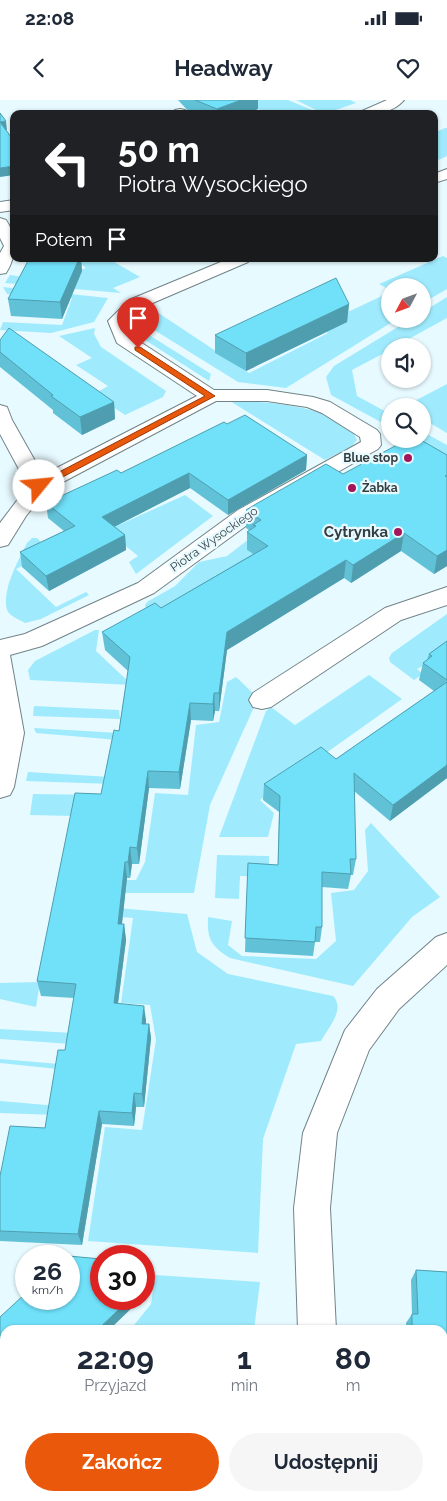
<!DOCTYPE html>
<html lang="pl">
<meta charset="utf-8">
<style>
:root{--surface:#fff;--page:#f6f6f7;--text:#1f2937;--muted:#747a83;--accent:#ea580c}
body{margin:0;font-family:Raleway,sans-serif;background:var(--page);color:var(--text);height:100vh;display:flex;flex-direction:column;font-size:19px;white-space:nowrap}
*{box-sizing:border-box;margin:0}
p{font-size:16px;color:var(--muted)}
.icon{flex:none;width:28px;height:28px;fill:none;stroke:currentColor;stroke-width:2;stroke-linecap:round;stroke-linejoin:round}
.map{position:relative;flex:1;overflow:hidden}
.details{position:absolute;left:0px;top:1225px;width:448px;height:176px;display:flex;flex-direction:column;background:var(--surface);border-radius:15px 15px 0 0;box-shadow:0 1px 4px #0004}
.details>*{flex:none}
.hud{position:absolute;left:10px;top:10px;width:428px;height:152px;border-radius:10px;box-shadow:0 1px 4px #0004;background:#202124;color:#fff;overflow:hidden}
.needle{width:32px;rotate:229deg}
.buttons{position:absolute;left:381px;top:178px;display:grid;gap:10px}
.buttons a{display:grid;place-items:center;width:50px;height:50px;border-radius:50%;background:var(--surface);box-shadow:0 1px 4px #0004;font-size:25px}
.speed{position:absolute;left:15px;top:1145px;display:flex;gap:10px;font-size:25px;font-weight:700;text-align:center}
.speed>*{display:grid;place-content:center;width:65px;height:65px;border-radius:50%;background:var(--surface);box-shadow:0 1px 4px #0004;line-height:1}
.speed small{font-size:12px;font-weight:400}
.speed .limit{border:8px solid #d22;background:#fff;color:#111}
.pin{position:absolute;display:grid;place-items:center;width:42px;height:42px;color:#fff;margin:-51px -21px;border-radius:50% 50% 50% 0;rotate:-45deg;box-shadow:0 0 5px #0007}
.pin .icon{rotate:45deg}
.me{position:absolute;width:55px;margin:-28px;rotate:62deg;stroke-linejoin:round;filter:drop-shadow(0 0 4px #0008)}
.turn{display:flex;align-items:center;gap:18px;height:105px;padding:0 25px;font-size:22px}
.turn .icon{width:65px;height:65px;stroke-width:2.5}
.turn b{display:block;font-size:35px;line-height:42px}
.then{display:flex;align-items:center;height:48px;padding:0 25px;background:#0003;gap:10px;font-size:19px}
.eta{display:flex;justify-content:space-evenly;align-items:center;height:85px;text-align:center}
.eta b{font-size:30px;font-weight:700;line-height:35px}
.cta{display:flex;gap:10px;margin-top:auto;padding:10px 25px}
.cta a{flex:1;height:58px;border-radius:30px;background:var(--accent);color:#fff;font-size:20px;font-weight:700;line-height:58px;text-align:center}
.cta a+a{background:var(--page);color:var(--text)}
.status{display:flex;justify-content:space-between;align-items:center;height:35px;padding:0 25px;background:var(--surface);direction:ltr}
.status svg{height:14px;fill:currentColor}
header{display:flex;justify-content:space-between;align-items:center;height:65px;padding:0 25px;background:var(--surface);font-size:22px;font-weight:700}
.map>svg:first-child{display:block}
.green{fill:#9febfd}
.lines{fill:none;stroke-linecap:round;stroke-linejoin:round}
.minor-casing{stroke:#718387;stroke-width:2}
.minor{fill:#fff;fill-rule:evenodd}
.wall{fill:#61c2d7}
.shaded-wall{fill:#4f9eaf}
.building{fill:#71e1fa;stroke:#4f9eaf}
.route{fill:#ea580c;stroke:#983908}
.poi-dot{fill:#a4165b;stroke:#e7faff;stroke-width:2}
.labels{text-anchor:middle;stroke-width:4.5;stroke-linejoin:round;paint-order:stroke}
.far-poi-label{font-size:12px;font-weight:bold;fill:#343c3e;stroke:#e7faff;text-anchor:end}
.far-street-label{font-size:12px;fill:#343c3e;stroke:#e7faff}
.poi-label{font-size:15px;font-weight:bold;fill:#343c3e;stroke:#e7faff;text-anchor:end}
</style>
<div class="status"><b>22:08</b><svg viewBox="0 0 49 12"><path d="M0 12V9h3v3zM5 12V6h3v6zM10 12V3h3v9zM15 12V0h3v12zM26 1h20v11H26zM47 4h2v5h-2z"/></svg></div>
<header><svg class="icon" aria-label="back" viewBox="0 0 24 24"><path d="M15 5l-7 7 7 7"/></svg>Headway<svg class="icon" aria-label="heart" viewBox="0 0 24 24"><path d="M12 20l-8-8c-3-5 5-10 8-4 3-6 11-1 8 4z"/></svg></header>
<div class="map">
<svg width="447" height="1401" viewBox="0 0 447 1401">
<rect width="100%" height="100%" fill="#e7faff"/>
<g class="green">
<path d="M 237,0 L 288,0 L 317,12 L 312,14 L 270,14 Z"/>
<path d="M 296,0 L 350,0 L 356,3 L 324,14 Z"/>
<path d="M 445,28 L 447,28 L 447,56 L 434,62 L 434,33 Z"/>
<path d="M 443,156 L 447,158 L 447,189 L 423,203 L 422,186 L 390,186 L 390,190 L 379,184 Z"/>
<path d="M 92,159 L 109,159 L 140,177 L 113,188 L 121,193 L 5,183 L 10,175 L 24,177 L 42,184 L 86,168 L 80,163 Z"/>
<path d="M 3,187 L 108,198 L 94,222 L 51,233 L 0,230 L 3,222 L 62,225 L 72,198 L 7,194 Z"/>
<path d="M 384,195 L 390,198 L 390,219 L 397,219 L 286,288 L 238,282 L 143,223 L 157,212 L 249,273 L 328,233 L 318,226 Z"/>
<path d="M 447,197 L 447,218 L 396,246 L 390,246 L 390,250 L 352,270 L 357,296 L 390,314 L 390,327 L 331,295 L 326,277 L 334,266 L 411,219 L 422,219 L 423,212 Z"/>
<path d="M 95,228 L 94,234 L 101,247 L 166,291 L 163,297 L 125,315 L 94,294 L 108,286 L 76,265 L 92,258 L 59,236 Z"/>
<path d="M 138,228 L 211,274 L 209,281 L 139,236 Z"/>
<path d="M 447,284 L 447,333 L 423,319 L 422,306 L 405,306 Z"/>
<path d="M 230,301 C 263,301 343,305 357,340 L 352,346 L 325,360 Z"/>
<path d="M 423,332 L 447,345 L 447,360 L 410,339 L 422,339 Z"/>
<path d="M 185,395 L 213,416 L 136,474 L 129,462 L 138,456 L 100,425 L 111,422 L 121,424 Z"/>
<path d="M 253,436 L 247,450 L 269,466 L 149,524 L 145,505 L 147,502 L 175,486 L 199,462 L 227,456 Z"/>
<path d="M 32,438 L 37,438 L 53,454 L 46,454 L 16,469 L 56,507 L 86,492 L 89,495 L 41,519 L 25,523 C 20,520 12,517 8,512 C 0,493 18,461 27,443 Z"/>
<path d="M 447,514 L 447,542 L 431,562 L 417,569 L 423,574 L 414,580 L 390,562 L 389,558 L 392,553 Z"/>
<path d="M 95,530 L 99,530 L 96,551 L 132,585 L 30,580 L 28,570 L 35,561 Z"/>
<path d="M 369,575 L 402,599 L 260,700 L 274,713 L 268,737 L 219,737 L 266,611 L 271,607 L 295,625 Z"/>
<path d="M 236,577 L 258,598 L 210,705 L 194,793 L 107,793 L 107,780 L 136,780 L 145,762 L 155,693 L 188,695 L 196,625 L 219,622 L 227,582 Z"/>
<path d="M 34,606 L 119,610 L 120,619 L 33,616 Z"/>
<path d="M 34,628 L 119,633 L 118,640 L 36,633 Z"/>
<path d="M 28,672 L 110,677 L 111,684 L 26,681 Z"/>
<path d="M 33,694 L 106,695 L 74,716 L 30,715 Z"/>
<path d="M 371,723 L 440,797 L 412,817 L 353,886 L 230,858 C 211,846 207,839 208,817 L 232,821 L 228,845 L 242,856 L 316,859 L 336,841 L 331,793 L 354,790 L 368,771 L 365,730 Z"/>
<path d="M 217,755 L 269,756 L 269,777 L 240,776 L 239,799 L 215,798 Z"/>
<path d="M 117,808 L 187,814 L 197,852 L 228,874 L 333,896 C 346,909 328,928 321,941 L 296,944 L 263,1039 L 258,1153 L 88,1141 L 105,1027 L 142,1030 L 156,940 L 150,905 L 121,903 L 133,818 L 108,816 Z"/>
<path d="M 40,882 L 36,907 L 0,899 L 0,883 Z"/>
<path d="M 0,929 L 73,933 L 71,944 L 0,939 Z"/>
<path d="M 0,959 L 59,964 L 58,969 L 0,963 Z"/>
<path d="M 0,1001 L 58,1006 L 56,1015 L 0,1013 Z"/>
<path d="M 155,1175 L 260,1182 L 254,1230 L 130,1230 L 151,1204 Z"/>
<path d="M 5,1360 L 5,1396 L 149,1396 L 145,1401 L 0,1401 L 0,1365 Z"/>
</g>
<g class="lines">
<defs>
<g id="minor">
<path d="M 387,0 L 404,0 C 393,13 376,14 360,14 L 362,11 Z"/>
<path d="M 180,9 L 185,10 L 187,14 L 173,14 L 175,10 Z"/>
<path d="M 447,69 L 447,79 L 434,83 L 434,74 Z"/>
<path d="M 14,100 L 14,110 L 0,112 L 0,102 Z"/>
<path d="M 0,118 L 6,120 C 17,136 17,156 6,173 L 0,174 L 0,153 L 4,146 L 0,138 Z"/>
<path d="M 228,159 L 250,159 L 248,162 L 141,208 L 126,222 L 131,236 L 214,290 L 267,290 L 313,297 L 330,302 L 377,330 L 380,334 L 381,345 L 378,349 L 254,420 L 154,493 L 42,546 L 10,555 L 24,633 L 14,687 L 10,695 L 0,698 L 0,540 L 25,534 L 138,483 L 238,410 L 361,342 L 360,337 L 322,313 L 307,307 L 267,301 L 216,301 L 46,391 L 26,416 L 8,445 L 0,447 L 0,423 L 28,386 L 0,334 L 0,305 L 7,307 L 12,320 L 43,375 L 197,296 L 117,243 L 108,221 L 129,200 Z"/>
<path d="M 447,487 L 447,505 L 401,520 L 271,607 L 262,609 L 253,607 L 249,600 L 253,593 L 385,508 Z"/>
<path d="M 447,833 L 447,865 L 399,909 L 369,950 L 337,1033 L 330,1108 L 336,1230 L 298,1230 L 294,1108 L 303,1033 L 345,930 L 377,889 L 436,837 Z"/>
<path d="M 223,1396 L 267,1396 L 265,1401 L 221,1401 Z"/>
</g>
</defs>
<use href="#minor" class="minor-casing"/>
<use href="#minor" class="minor"/>
</g>
<g class="wall">
<path d="M 178,0 L 258,0 L 258,9 L 244,14 L 192,14 L 190,13 Z"/>
<path d="M 29,159 L 81,159 L 82,171 L 62,219 L 11,216 L 8,199 Z"/>
<path d="M 349,204 L 347,222 L 246,271 L 215,253 L 215,235 Z"/>
<path d="M 0,240 L 114,302 L 115,319 L 82,335 L 53,313 L 53,310 L 0,267 Z"/>
<path d="M 227,324 L 307,355 L 306,370 L 228,415 L 190,388 L 114,427 L 125,435 L 126,450 L 49,491 L 22,467 L 20,452 L 64,431 L 48,418 L 46,403 L 121,373 Z"/>
<path d="M 447,355 L 447,466 L 434,474 L 401,451 L 351,483 L 344,478 L 227,550 L 219,611 L 215,611 L 213,621 L 191,620 L 180,689 L 149,688 L 139,764 L 132,764 L 130,778 L 127,778 L 122,824 L 124,824 L 126,840 L 118,904 L 146,920 L 146,924 L 149,924 L 151,938 L 144,1007 L 136,1007 L 134,1026 L 102,1024 L 82,1145 L 0,1141 L 0,1076 L 45,1028 L 65,950 L 74,898 L 41,896 L 37,881 L 101,694 L 119,631 L 128,571 L 105,550 L 102,532 L 161,508 L 253,454 L 247,450 L 247,432 L 249,430 L 246,428 L 246,410 L 343,374 Z"/>
<path d="M 447,541 L 447,678 L 390,721 L 354,691 L 356,759 L 353,775 L 351,775 L 348,789 L 322,787 L 322,827 L 320,842 L 315,842 L 313,856 L 245,852 L 248,763 L 278,765 L 279,712 L 263,700 L 264,684 L 336,659 L 434,591 L 419,580 L 423,563 L 427,560 L 429,554 Z"/>
<path d="M 416,1170 L 447,1172 L 447,1401 L 409,1401 L 409,1396 L 442,1396 L 442,1230 L 406,1230 L 406,1223 L 412,1214 L 411,1180 Z"/>
</g>
<g class="shaded-wall">
<path d="M 241,0 L 258,0 L 258,9 L 244,14 L 217,14 L 217,9 Z"/>
<path d="M 6,21 L 7,30 L 2,30 L 0,22 Z"/>
<path d="M 14,66 L 14,75 L 0,77 L 0,68 Z"/>
<path d="M 79,159 L 81,159 L 82,171 L 62,219 L 60,202 Z"/>
<path d="M 349,204 L 347,222 L 246,271 L 246,253 Z"/>
<path d="M 114,302 L 115,319 L 82,335 L 80,317 Z"/>
<path d="M 307,355 L 306,370 L 228,415 L 228,400 Z"/>
<path d="M 189,373 L 190,388 L 104,432 L 102,417 Z"/>
<path d="M 404,433 L 401,451 L 351,483 L 353,465 Z"/>
<path d="M 125,435 L 126,450 L 49,491 L 46,476 Z"/>
<path d="M 447,450 L 447,466 L 434,474 L 437,456 Z"/>
<path d="M 346,460 L 344,478 L 227,550 L 219,611 L 219,593 L 227,532 Z"/>
<path d="M 214,593 L 215,611 L 213,621 L 213,604 Z"/>
<path d="M 190,603 L 191,620 L 180,689 L 179,672 Z"/>
<path d="M 447,665 L 447,678 L 390,721 L 393,705 Z"/>
<path d="M 148,671 L 149,688 L 139,764 L 137,748 Z"/>
<path d="M 130,747 L 132,764 L 130,778 L 128,762 Z"/>
<path d="M 125,762 L 127,778 L 120,840 L 118,824 Z"/>
<path d="M 124,824 L 126,840 L 116,918 L 114,903 Z"/>
<path d="M 144,906 L 146,920 L 144,938 L 142,924 Z"/>
<path d="M 149,924 L 151,938 L 144,1007 L 142,994 Z"/>
<path d="M 134,993 L 136,1007 L 134,1026 L 132,1013 Z"/>
<path d="M 99,1011 L 102,1024 L 82,1145 L 78,1134 Z"/>
<path d="M 130,1199 L 136,1199 L 137,1203 L 109,1230 L 97,1230 Z"/>
<path d="M 5,1343 L 5,1355 L 0,1359 L 0,1348 Z"/>
</g>
<g class="building">
<path d="M 195,0 L 241,0 L 217,9 Z"/>
<path d="M 0,13 L 6,21 L 0,22 L 14,41 L 14,66 L 0,68 Z"/>
<path d="M 29,159 L 79,159 L 60,202 L 8,199 Z"/>
<path d="M 336,178 L 349,204 L 246,253 L 215,235 Z"/>
<path d="M 9,228 L 114,302 L 80,317 L 51,296 L 53,295 L 0,252 L 0,240 Z"/>
<path d="M 245,315 L 307,355 L 228,400 L 189,373 L 102,417 L 125,435 L 46,476 L 20,452 L 75,426 L 46,403 L 117,370 L 121,373 L 224,322 L 227,324 Z"/>
<path d="M 408,339 L 419,339 L 447,355 L 447,375 L 445,376 L 447,377 L 447,450 L 437,456 L 404,433 L 353,465 L 346,460 L 227,532 L 219,593 L 214,593 L 213,604 L 190,603 L 179,672 L 148,671 L 137,748 L 130,747 L 128,762 L 125,762 L 118,824 L 124,824 L 114,903 L 144,906 L 142,924 L 149,924 L 142,994 L 134,993 L 132,1013 L 99,1011 L 78,1134 L 0,1131 L 0,1076 L 10,1026 L 45,1028 L 58,950 L 65,950 L 76,884 L 37,881 L 75,693 L 101,694 L 114,630 L 119,631 L 130,557 L 102,532 L 155,503 L 161,508 L 268,446 L 247,432 L 256,426 L 253,425 L 261,420 L 246,410 L 256,404 L 326,364 L 343,374 Z"/>
<path d="M 447,541 L 447,580 L 423,563 L 432,556 L 429,554 Z"/>
<path d="M 447,582 L 447,665 L 393,705 L 354,673 L 356,759 L 350,759 L 351,774 L 322,772 L 322,827 L 316,827 L 315,842 L 245,838 L 248,763 L 278,765 L 280,696 L 264,684 L 321,647 L 336,659 Z"/>
<path d="M 69,1156 L 101,1159 L 101,1199 L 130,1199 L 97,1230 L 5,1230 L 5,1343 L 0,1348 L 0,1217 L 26,1193 L 26,1199 L 69,1199 Z"/>
<path d="M 416,1170 L 447,1172 L 447,1401 L 415,1401 L 415,1396 L 442,1396 L 442,1230 L 412,1230 L 412,1214 L 418,1214 Z"/>
</g>
<path class="route" d="M 135,247 L 140,247 L 215,296 L 42,388 L 36,388 L 36,384 L 205,296 L 135,250 Z"/>
<g class="poi-dot">
<circle cx="408" cy="358" r="5"/>
<circle cx="352" cy="388" r="5"/>
<circle cx="398" cy="432" r="5"/>
</g>
<g class="labels">
<g class="far-poi-label">
<text x="398" y="362">Blue stop</text>
<text x="362" y="392" text-anchor="start">Żabka</text>
</g>
<g class="far-street-label">
<text transform="translate(214 439) rotate(-35)" y="4">Piotra Wysockiego</text>
</g>
<g class="poi-label">
<text x="388" y="437">Cytrynka</text>
</g>
</g>
</svg>
<div class="buttons">
<a><svg class="needle" viewBox="-14 -14 28 28"><path d="M0-13l5 13h-10z" fill="#e53935"/><path d="M0 13l5-13h-10z" fill="#747a83"/></svg></a>
<a><svg class="icon" aria-label="sound" viewBox="0 0 24 24"><path d="M4 9h4l5-4v14l-5-4H4zM17 9q2 3 0 6"/></svg></a>
<a><svg class="icon" aria-label="search" viewBox="0 0 24 24"><circle cx="10" cy="10" r="6"/><path d="M15 15l6 6"/></svg></a>
</div>
<div class="speed"><div>26<small>km/h</small></div><div class="limit">30</div></div>
<div class="pin" style="left:138px;top:248px;background:#d93025"><svg class="icon" aria-label="arrive" viewBox="0 0 24 24"><path d="M6 21V4h12l-3 4 3 4H6"/></svg></div>
<svg class="me" style="left:39px;top:386px" viewBox="-20 -20 40 40"><circle r="19" fill="#fff"/><path d="M0-13L10 11 0 6-10 11z" fill="#ea580c"/></svg>
<div class="hud">
<div class="turn"><svg class="icon" aria-label="left" viewBox="0 0 24 24"><path d="M17 20v-9H6M10 6l-5 5 5 5"/></svg><div><b>50 m</b>Piotra Wysockiego</div></div>
<div class="then">Potem<svg class="icon" aria-label="arrive" viewBox="0 0 24 24"><path d="M6 21V4h12l-3 4 3 4H6"/></svg></div>
</div>
<section class="details">
<div class="eta">
<div><b>22:09</b><p>Przyjazd</p></div>
<div><b>1</b><p>min</p></div>
<div><b>80</b><p>m</p></div>
</div>
<div class="cta"><a>Zakończ</a><a>Udostępnij</a></div>
</section>
</div>
